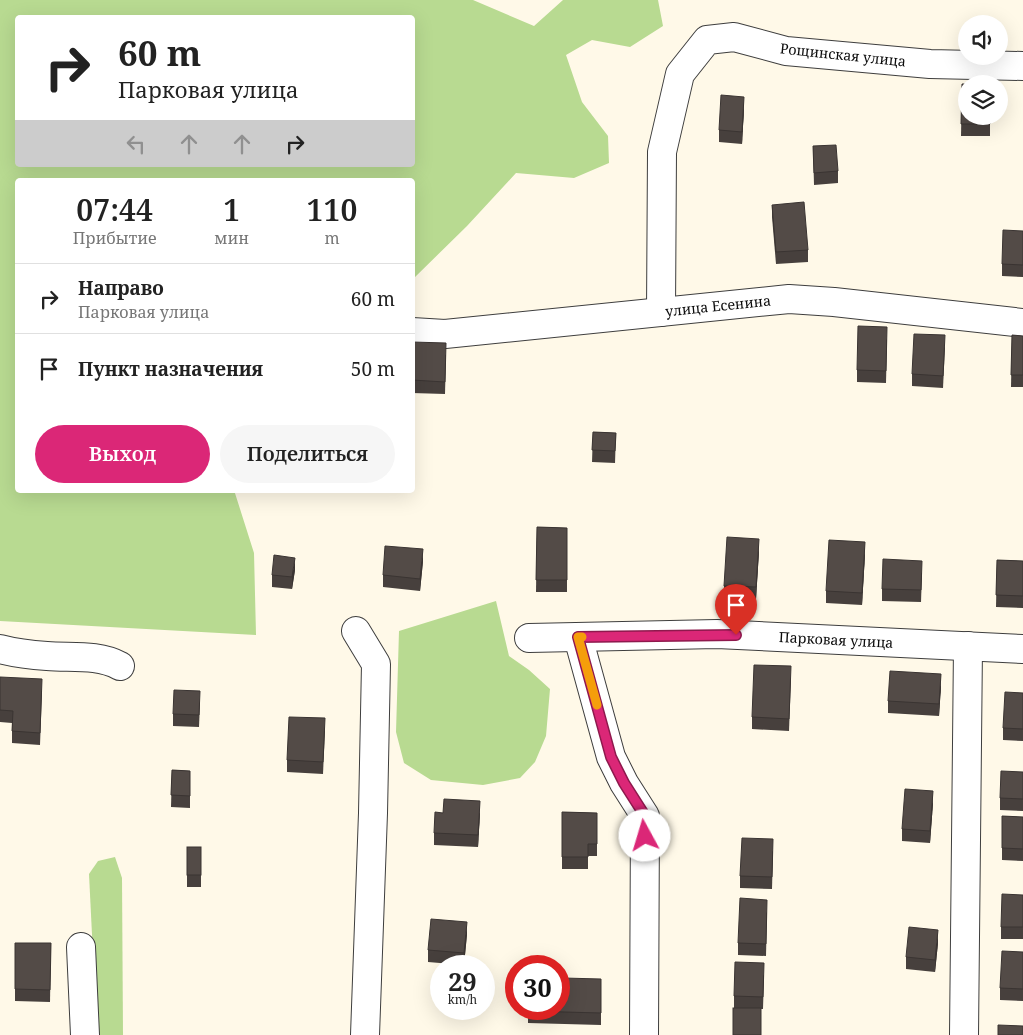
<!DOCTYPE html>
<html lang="ru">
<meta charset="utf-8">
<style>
:root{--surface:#fff;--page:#f6f6f6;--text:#222;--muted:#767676;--line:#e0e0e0;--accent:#db2777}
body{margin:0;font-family:"Noto Serif",serif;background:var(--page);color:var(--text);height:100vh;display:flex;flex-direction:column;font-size:19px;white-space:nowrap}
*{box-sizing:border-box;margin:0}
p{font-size:16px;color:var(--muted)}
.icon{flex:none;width:28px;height:28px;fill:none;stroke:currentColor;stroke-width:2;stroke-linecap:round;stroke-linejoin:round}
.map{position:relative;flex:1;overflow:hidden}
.drawer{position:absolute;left:15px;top:178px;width:400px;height:315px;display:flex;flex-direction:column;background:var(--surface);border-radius:5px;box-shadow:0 5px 20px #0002}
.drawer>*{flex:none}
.banner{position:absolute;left:15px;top:15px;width:400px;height:152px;border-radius:5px;box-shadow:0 5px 20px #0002;background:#fff;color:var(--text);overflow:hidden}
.tools{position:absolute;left:958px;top:15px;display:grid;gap:10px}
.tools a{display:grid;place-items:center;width:50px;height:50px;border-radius:50%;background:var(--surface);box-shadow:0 5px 20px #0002;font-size:25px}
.speed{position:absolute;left:430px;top:955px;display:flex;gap:10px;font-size:25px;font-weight:700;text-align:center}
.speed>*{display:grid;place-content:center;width:65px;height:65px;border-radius:50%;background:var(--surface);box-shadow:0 5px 20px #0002;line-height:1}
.speed small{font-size:12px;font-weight:400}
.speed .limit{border:8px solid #d22;background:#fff;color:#111}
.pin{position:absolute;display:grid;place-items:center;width:42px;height:42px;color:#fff;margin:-51px -21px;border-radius:50% 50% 50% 0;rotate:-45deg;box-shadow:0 0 5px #0007}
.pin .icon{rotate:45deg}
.me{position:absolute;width:55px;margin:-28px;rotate:354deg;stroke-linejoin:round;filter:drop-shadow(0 0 4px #0008)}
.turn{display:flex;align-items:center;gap:18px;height:105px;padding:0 20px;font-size:22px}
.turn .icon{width:65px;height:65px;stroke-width:2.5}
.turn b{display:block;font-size:35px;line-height:42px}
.lanes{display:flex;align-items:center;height:48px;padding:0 20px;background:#0003;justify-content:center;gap:25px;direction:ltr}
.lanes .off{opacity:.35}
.eta{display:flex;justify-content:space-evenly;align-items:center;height:85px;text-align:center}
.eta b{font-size:30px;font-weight:600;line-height:35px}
.primary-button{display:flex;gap:10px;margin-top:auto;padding:10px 20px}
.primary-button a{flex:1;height:58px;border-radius:30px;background:var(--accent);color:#fff;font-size:20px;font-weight:600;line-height:58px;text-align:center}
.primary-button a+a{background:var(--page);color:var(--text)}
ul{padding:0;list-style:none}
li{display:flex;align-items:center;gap:15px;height:70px;padding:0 20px;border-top:1px solid var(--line)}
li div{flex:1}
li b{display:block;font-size:19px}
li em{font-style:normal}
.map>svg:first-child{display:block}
.forest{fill:#b8da91;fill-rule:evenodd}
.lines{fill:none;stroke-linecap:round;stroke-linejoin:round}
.minor-casing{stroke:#3e3e3e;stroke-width:30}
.minor{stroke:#fff;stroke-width:28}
.wall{fill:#47403d}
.shaded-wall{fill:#3a3432}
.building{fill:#534b47;stroke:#3a3432}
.route-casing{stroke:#8e194d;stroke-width:12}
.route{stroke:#db2777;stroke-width:9}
.slow{stroke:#f59e0b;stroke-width:9}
.labels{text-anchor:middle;stroke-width:5;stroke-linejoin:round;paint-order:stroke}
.street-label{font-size:14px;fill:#0b0b0b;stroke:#fff}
</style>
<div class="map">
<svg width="1023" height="1035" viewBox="0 0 1023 1035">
<rect width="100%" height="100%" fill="#fff9e8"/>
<g class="forest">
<path d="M 0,0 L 473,0 L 534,26 L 563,0 L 658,0 L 663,26 L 630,47 L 592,40 L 566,55 L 582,102 L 608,136 L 609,163 L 574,178 L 516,173 L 467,226 L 413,279 L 412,180 L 18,180 L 18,490 L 234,490 L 254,553 L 256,635 L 0,621 ZM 18,18 L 412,18 L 412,165 L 18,165 Z"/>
<path d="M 496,601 L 509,656 L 529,670 L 550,689 L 546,736 L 535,762 L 520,778 L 483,785 L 431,780 L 404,763 L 396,732 L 399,631 Z"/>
<path d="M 115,857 L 122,878 L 123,1035 L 97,1035 L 89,874 L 98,861 Z"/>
</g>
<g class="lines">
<defs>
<g id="minor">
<path d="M 661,312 L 662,152 L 680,74 L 707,40 L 734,37 L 786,51 L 930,64 L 1023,66"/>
<path d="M 412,332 L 445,334 L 789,299 L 834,302 L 1023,323"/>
<path d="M 356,631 L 376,664 L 373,813 L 365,1035"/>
<path d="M 578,637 L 611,757 L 624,783 L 645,816 L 644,1035"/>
<path d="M 529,638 L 717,634 L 1023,649"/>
<path d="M 0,649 C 15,653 31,655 47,656 C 71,658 98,654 120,666"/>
<path d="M 81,947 L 85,1035"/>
<path d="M 964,1035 L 968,646"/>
</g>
</defs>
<use href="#minor" class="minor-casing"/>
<use href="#minor" class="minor"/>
</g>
<g class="wall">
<path d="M 962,84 L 990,116 L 990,136 L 961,136 Z"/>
<path d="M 744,109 L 742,144 L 719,142 L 719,130 Z"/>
<path d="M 813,146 L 838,171 L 838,183 L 814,185 Z"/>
<path d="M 772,205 L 808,250 L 808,262 L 776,264 L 772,217 Z"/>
<path d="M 1023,231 L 1023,277 L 1002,276 L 1002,264 Z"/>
<path d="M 1012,335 L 1023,336 L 1023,387 L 1011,387 Z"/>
<path d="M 887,339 L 886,383 L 857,382 L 857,370 Z"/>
<path d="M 412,342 L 446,355 L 445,394 L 412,393 Z"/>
<path d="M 945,347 L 943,388 L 912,386 L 912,374 Z"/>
<path d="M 593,432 L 616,433 L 615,463 L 592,462 Z"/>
<path d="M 537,527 L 567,528 L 567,592 L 536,592 Z"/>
<path d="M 759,551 L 756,599 L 724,598 L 724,586 Z"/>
<path d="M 865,554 L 862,605 L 826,603 L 826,591 Z"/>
<path d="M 997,560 L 1023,561 L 1023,608 L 996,607 Z"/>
<path d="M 423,561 L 420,591 L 383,587 L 383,575 Z"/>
<path d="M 295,570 L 292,589 L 272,587 L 272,575 Z"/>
<path d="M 922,573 L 921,602 L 882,601 L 882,589 Z"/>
<path d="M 0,677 L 42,691 L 40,745 L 12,743 L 12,723 L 0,722 Z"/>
<path d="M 791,678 L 789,731 L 752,729 L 752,717 Z"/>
<path d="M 941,686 L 939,716 L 888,713 L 888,701 Z"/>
<path d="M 1023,693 L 1023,741 L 1003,740 L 1003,728 Z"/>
<path d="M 200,703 L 199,727 L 173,726 L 173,714 Z"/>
<path d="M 325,730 L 323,774 L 287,772 L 287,760 Z"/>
<path d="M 172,770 L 190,771 L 190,808 L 171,807 Z"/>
<path d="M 1023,772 L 1023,811 L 1000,810 L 1000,798 Z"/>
<path d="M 933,803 L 930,843 L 902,841 L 902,829 Z"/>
<path d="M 562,812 L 597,813 L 597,856 L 588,856 L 588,869 L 562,869 Z"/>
<path d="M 480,813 L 478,847 L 434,845 L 434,833 Z"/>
<path d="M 1002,816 L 1023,817 L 1023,861 L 1002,860 Z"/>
<rect x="187" y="847" width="14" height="40"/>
<path d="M 773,851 L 772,889 L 740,888 L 740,876 Z"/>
<path d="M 1023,895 L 1023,939 L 1001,939 L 1001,927 Z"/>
<path d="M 767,912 L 766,956 L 738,955 L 738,943 Z"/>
<path d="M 467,934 L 464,965 L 428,962 L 428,950 Z"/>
<path d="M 15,943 L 51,943 L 50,1002 L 15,1001 Z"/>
<path d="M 938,943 L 935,972 L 906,969 L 906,957 Z"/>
<path d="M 1023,952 L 1023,1001 L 1000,1000 L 1000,988 Z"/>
<path d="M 764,975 L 763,1009 L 734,1008 L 734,996 Z"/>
<path d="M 601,979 L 601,1025 L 528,1023 L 528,1009 L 563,989 Z"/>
</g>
<g class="shaded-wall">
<path d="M 744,97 L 744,109 L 742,144 L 742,132 Z"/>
<path d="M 759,539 L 759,551 L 756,599 L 756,587 Z"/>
<path d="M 865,542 L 865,554 L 862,605 L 862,593 Z"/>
<path d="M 423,549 L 423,561 L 420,591 L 420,579 Z"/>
<path d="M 295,558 L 295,570 L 292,589 L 292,577 Z"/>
<path d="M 941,674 L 941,686 L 939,716 L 939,704 Z"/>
<path d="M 933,791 L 933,803 L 930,843 L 930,831 Z"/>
<path d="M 480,801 L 480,813 L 478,847 L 478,835 Z"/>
<path d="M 467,922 L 467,934 L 464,965 L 464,953 Z"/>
<path d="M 938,930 L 938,943 L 935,972 L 935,960 Z"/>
</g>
<g class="building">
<path d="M 962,84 L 966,84 L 966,116 L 990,116 L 990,124 L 961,124 Z"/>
<path d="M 721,95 L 744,97 L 742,132 L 719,130 Z"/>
<path d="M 836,145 L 838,171 L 814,173 L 813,146 Z"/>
<path d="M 804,202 L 808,250 L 776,252 L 772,205 Z"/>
<path d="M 1003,230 L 1023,231 L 1023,265 L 1002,264 Z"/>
<path d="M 858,326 L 887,327 L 886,371 L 857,370 Z"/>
<path d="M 914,334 L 945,335 L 943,376 L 912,374 Z"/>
<path d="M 1012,335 L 1023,336 L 1023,375 L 1011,375 Z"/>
<path d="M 412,342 L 446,343 L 445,382 L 412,380 Z"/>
<path d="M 593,432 L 616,433 L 615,451 L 592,450 Z"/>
<path d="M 537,527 L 567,528 L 567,580 L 536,580 Z"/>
<path d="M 727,537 L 759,539 L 756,587 L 724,586 Z"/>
<path d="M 829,540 L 865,542 L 862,593 L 826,591 Z"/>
<path d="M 385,546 L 423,549 L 420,579 L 383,575 Z"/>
<path d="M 274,555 L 295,558 L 292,577 L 272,575 Z"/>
<path d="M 883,559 L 922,561 L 921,590 L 882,589 Z"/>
<path d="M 997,560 L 1023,561 L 1023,596 L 996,595 Z"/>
<path d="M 754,665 L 791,666 L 789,719 L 752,717 Z"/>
<path d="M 890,671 L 941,674 L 939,704 L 888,701 Z"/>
<path d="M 0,677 L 42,679 L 40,733 L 12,731 L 13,711 L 0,710 Z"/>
<path d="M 174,690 L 200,691 L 199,715 L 173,714 Z"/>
<path d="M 1005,692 L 1023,693 L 1023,729 L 1003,728 Z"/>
<path d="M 289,717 L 325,718 L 323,762 L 287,760 Z"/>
<path d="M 172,770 L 190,771 L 190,796 L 171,795 Z"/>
<path d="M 1001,771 L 1023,772 L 1023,799 L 1000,798 Z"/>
<path d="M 905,789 L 933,791 L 930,831 L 902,829 Z"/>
<path d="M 444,799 L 480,801 L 478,835 L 434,833 L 435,812 L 443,813 Z"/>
<path d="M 562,812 L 597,813 L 597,844 L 588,844 L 588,857 L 562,857 Z"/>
<path d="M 1002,816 L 1023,817 L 1023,849 L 1002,848 Z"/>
<path d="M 742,838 L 773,839 L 772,877 L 740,876 Z"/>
<rect x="187" y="847" width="14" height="28"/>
<path d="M 1002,894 L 1023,895 L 1023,927 L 1001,927 Z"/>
<path d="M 740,898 L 767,900 L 766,944 L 738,943 Z"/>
<path d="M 431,919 L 467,922 L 464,953 L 428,950 Z"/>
<path d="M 909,927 L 938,930 L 935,960 L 906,957 Z"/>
<path d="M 15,943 L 51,943 L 50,990 L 15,989 Z"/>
<path d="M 1002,951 L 1023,952 L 1023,989 L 1000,988 Z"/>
<path d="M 735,962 L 764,963 L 763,997 L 734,996 Z"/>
<path d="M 563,978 L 601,979 L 601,1013 L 528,1011 L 528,1009 L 559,1009 L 559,989 L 563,989 Z"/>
<rect x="733" y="1008" width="28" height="27"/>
<path d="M 998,1025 L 1023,1026 L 1023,1035 L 998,1035 Z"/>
</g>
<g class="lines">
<defs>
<path id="route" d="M 645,836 L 645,816 L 624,783 L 611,757 L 578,637 L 736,635"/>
</defs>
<use href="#route" class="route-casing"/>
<use href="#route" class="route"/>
<path class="slow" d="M 582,637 L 578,637 L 597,705"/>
</g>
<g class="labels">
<g class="street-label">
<text transform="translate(843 55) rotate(6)" y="5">Рощинская улица</text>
<text transform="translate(718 306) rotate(-6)" y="5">улица Есенина</text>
<text transform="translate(836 640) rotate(3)" y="5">Парковая улица</text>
</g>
</g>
</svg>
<div class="tools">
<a><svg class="icon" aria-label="sound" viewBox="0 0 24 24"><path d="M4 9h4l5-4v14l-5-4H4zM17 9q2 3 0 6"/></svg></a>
<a><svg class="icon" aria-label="layers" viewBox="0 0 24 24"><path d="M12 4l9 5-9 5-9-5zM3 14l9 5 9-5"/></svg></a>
</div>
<div class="speed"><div>29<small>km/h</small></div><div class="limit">30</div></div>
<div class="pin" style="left:736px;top:635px;background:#d93025"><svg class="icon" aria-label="arrive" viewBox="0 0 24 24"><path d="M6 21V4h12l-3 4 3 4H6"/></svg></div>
<svg class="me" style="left:645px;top:836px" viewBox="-20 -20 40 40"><circle r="19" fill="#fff"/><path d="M0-13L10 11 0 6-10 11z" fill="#db2777"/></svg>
<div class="banner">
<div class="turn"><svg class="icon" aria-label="right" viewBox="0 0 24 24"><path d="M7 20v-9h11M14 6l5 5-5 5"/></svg><div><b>60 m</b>Парковая улица</div></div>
<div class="lanes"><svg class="icon off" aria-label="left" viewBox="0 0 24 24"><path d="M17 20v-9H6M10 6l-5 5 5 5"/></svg><svg class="icon off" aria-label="ahead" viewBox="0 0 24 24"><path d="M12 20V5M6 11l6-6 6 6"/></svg><svg class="icon off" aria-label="ahead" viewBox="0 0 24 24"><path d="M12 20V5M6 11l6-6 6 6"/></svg><svg class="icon" aria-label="right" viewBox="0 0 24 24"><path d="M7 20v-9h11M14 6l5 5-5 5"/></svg></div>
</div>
<section class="drawer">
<div class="eta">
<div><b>07:44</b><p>Прибытие</p></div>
<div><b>1</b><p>мин</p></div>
<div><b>110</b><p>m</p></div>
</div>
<ul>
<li><svg class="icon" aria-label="right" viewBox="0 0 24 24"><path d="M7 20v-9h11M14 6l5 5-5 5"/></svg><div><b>Направо</b><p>Парковая улица</p></div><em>60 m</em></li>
<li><svg class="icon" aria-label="arrive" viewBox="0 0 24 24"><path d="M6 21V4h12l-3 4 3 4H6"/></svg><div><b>Пункт назначения</b></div><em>50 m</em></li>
</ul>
<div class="primary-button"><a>Выход</a><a>Поделиться</a></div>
</section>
</div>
